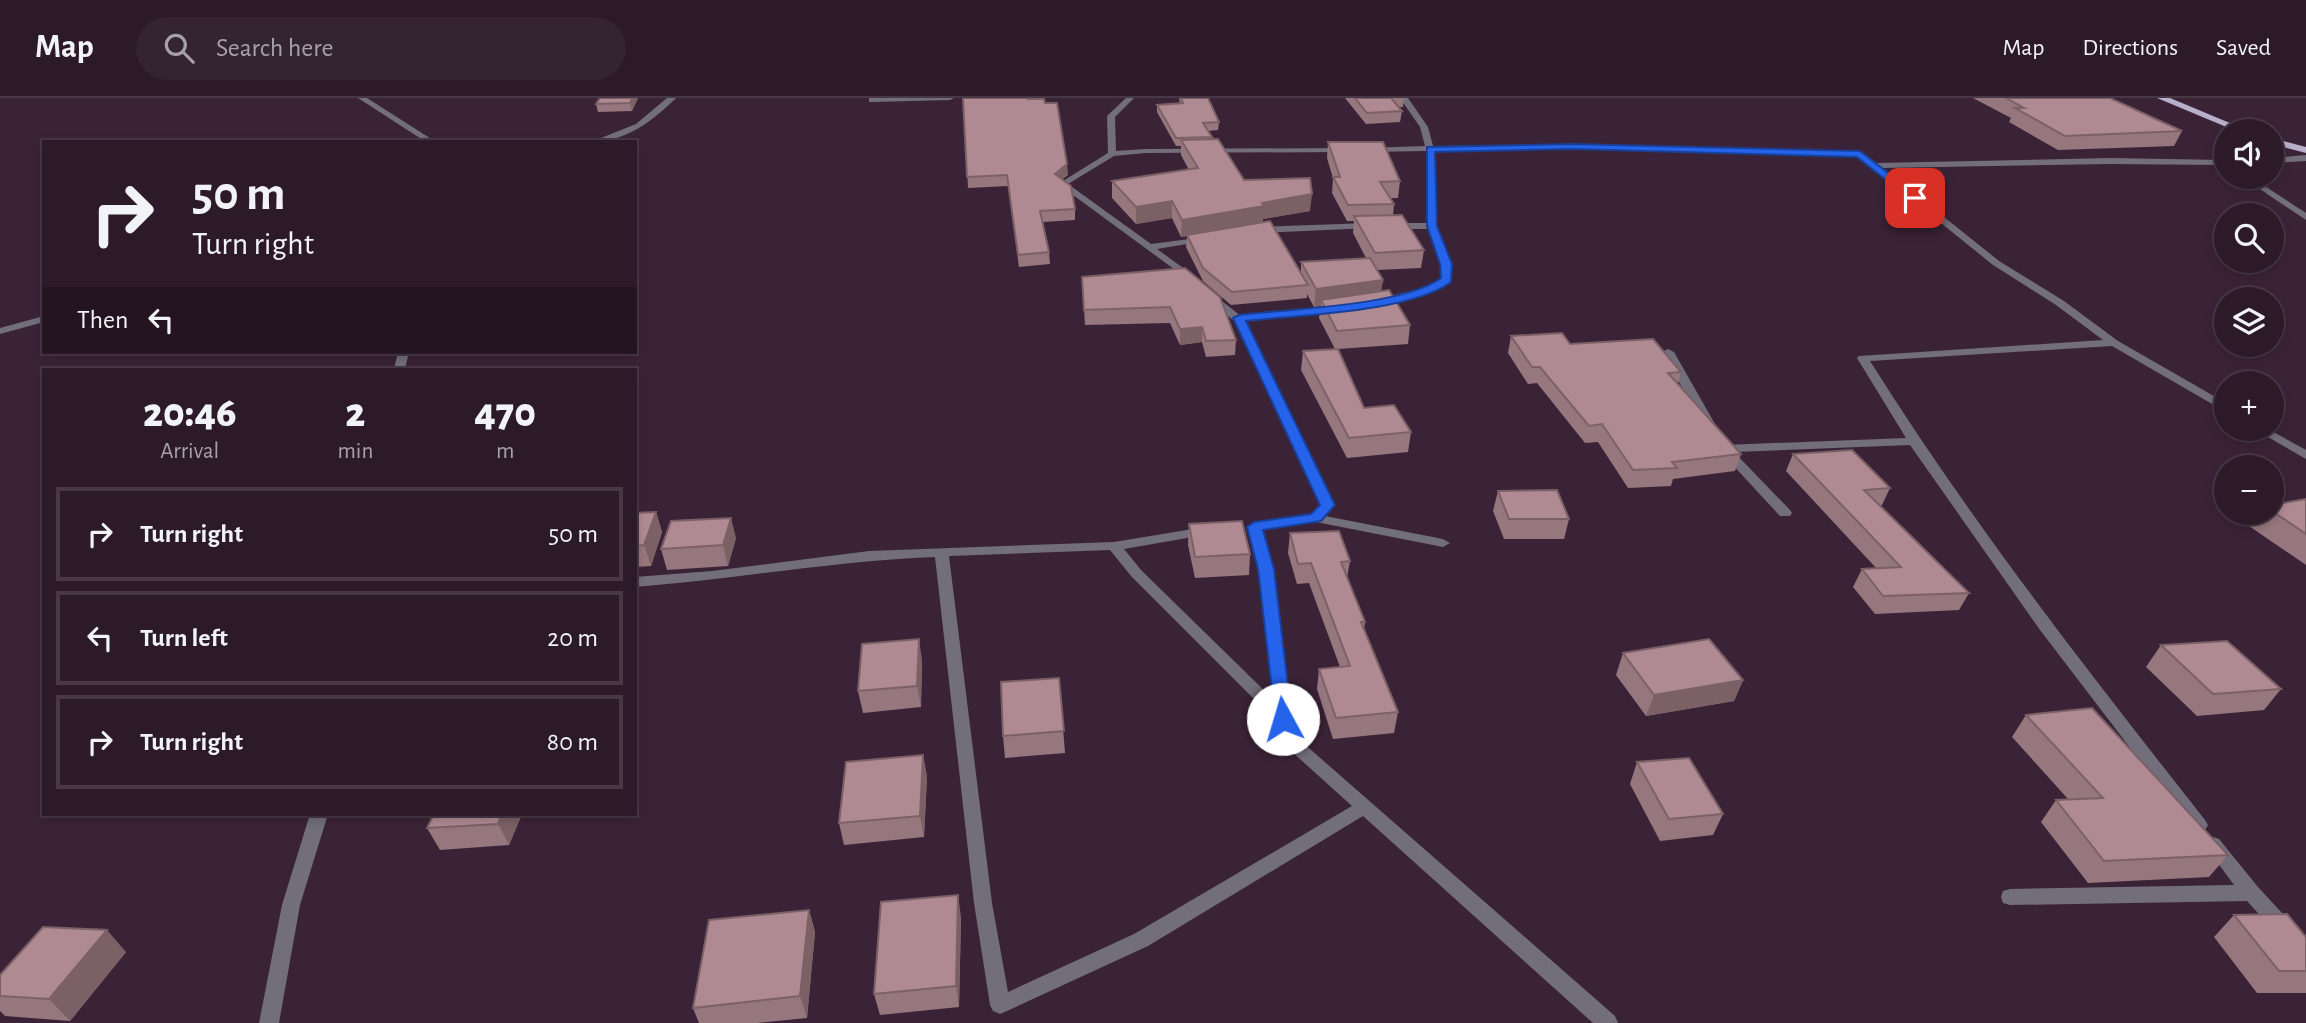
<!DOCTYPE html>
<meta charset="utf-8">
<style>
:root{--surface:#2c1a29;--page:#342331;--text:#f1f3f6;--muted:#a6a1a8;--line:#483846}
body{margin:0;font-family:"Alegreya Sans",sans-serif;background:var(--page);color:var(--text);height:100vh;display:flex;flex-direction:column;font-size:26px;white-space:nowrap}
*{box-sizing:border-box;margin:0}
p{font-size:23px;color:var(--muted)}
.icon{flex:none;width:38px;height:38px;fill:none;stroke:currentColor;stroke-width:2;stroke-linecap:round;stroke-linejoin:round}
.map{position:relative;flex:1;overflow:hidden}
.drawer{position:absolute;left:42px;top:270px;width:595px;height:448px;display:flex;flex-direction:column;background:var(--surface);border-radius:0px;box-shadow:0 4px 10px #0003,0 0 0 2px var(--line)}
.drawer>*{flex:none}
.guide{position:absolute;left:42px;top:42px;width:595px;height:214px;border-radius:0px;box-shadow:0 4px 10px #0003,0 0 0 2px var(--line);background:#2c1a29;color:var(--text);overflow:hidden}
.controls{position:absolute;left:2214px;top:21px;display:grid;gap:14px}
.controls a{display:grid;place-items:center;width:70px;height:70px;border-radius:50%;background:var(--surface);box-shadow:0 4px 10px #0003,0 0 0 2px var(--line);font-size:35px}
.pin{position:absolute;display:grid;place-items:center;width:60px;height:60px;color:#fff;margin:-30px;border-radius:14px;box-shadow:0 4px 10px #0006}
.me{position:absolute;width:77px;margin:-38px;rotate:354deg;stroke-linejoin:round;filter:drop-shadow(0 0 5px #0008)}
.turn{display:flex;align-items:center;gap:24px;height:147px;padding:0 35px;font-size:32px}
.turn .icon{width:91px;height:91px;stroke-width:2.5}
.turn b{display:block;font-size:49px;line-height:60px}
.then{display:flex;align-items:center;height:66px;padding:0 35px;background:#0003;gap:14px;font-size:26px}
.eta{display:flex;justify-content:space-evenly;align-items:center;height:119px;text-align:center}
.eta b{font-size:42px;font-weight:800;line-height:49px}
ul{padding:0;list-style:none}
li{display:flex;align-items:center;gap:21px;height:94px;margin:0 14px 10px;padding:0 21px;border:4px solid var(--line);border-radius:0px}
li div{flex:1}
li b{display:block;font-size:26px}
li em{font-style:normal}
header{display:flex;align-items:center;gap:42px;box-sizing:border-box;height:98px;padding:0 35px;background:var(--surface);border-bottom:2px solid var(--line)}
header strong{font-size:33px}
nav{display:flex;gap:38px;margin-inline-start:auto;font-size:24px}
.search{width:490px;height:63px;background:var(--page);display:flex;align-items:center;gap:18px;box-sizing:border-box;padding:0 24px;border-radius:38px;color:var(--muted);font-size:26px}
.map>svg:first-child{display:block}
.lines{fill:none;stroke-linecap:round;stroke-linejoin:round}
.minor{fill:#726e7b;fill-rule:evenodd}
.primary{fill:#b8afca;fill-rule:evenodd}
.wall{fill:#97777e}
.shaded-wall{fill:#7b6166}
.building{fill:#b08a92;stroke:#7b6166;stroke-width:2}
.route{fill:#2563eb;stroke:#184099;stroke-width:2}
</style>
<header>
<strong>Map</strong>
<div class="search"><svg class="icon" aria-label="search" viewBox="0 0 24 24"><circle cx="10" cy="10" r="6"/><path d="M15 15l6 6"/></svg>Search here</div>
<nav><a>Map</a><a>Directions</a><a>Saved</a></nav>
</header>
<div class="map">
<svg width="2306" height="925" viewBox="0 0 2306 925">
<rect width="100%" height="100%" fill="#3b2337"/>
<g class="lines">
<g class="minor">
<path d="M 358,0 L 367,0 L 436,44 L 426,44 Z"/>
<path d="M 667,0 L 676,0 C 653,23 625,44 591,44 L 636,26 Z"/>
<path d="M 869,0 L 954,0 L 950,2 L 872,4 L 869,4 Z"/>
<path d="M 1126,0 L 1134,0 L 1115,19 L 1116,53 L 1145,51 L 1346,50 L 1350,52 L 1346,54 L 1145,55 L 1114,58 L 1068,86 L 1151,146 L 1205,139 L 1205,143 L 1157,151 L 1197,180 L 1197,184 L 1193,185 L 1058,86 L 1108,55 L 1107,18 Z"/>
<path d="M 1400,0 L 1408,0 L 1428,29 L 1433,48 L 1572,46 L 1860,53 L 1877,65 L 2110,60 L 2224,62 L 2224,66 L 2221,67 L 2110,66 L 1883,70 L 1999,163 L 2064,203 L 2118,243 L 2226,305 L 2226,314 L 2112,248 L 1870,263 C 1971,424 2088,573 2205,722 L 2208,727 L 2205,732 L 2199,734 L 2193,732 L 2040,532 L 1910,347 L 1734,354 L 1790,412 L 1792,415 L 1790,418 L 1780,418 L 1718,351 L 1724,347 L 1906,340 L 1857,260 L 1859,258 L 2103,242 L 2056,207 L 1993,167 L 1858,58 L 1572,50 L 1434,53 L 1437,128 L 1451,166 L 1452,181 L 1439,192 L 1374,206 L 1374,202 L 1431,188 L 1442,180 L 1441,166 L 1428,131 L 1390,131 L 1385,128 L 1390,125 L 1427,125 L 1426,53 L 1367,54 L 1363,52 L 1367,50 L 1425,48 L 1420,29 Z"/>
<path d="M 2306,57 L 2306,63 L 2272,65 L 2272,60 Z"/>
<path d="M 2242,79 L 2251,79 L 2306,115 L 2306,122 Z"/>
<path d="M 1369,125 L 1372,126 L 1372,130 L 1257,135 L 1252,132 L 1257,129 Z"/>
<path d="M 1208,192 L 1241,218 L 1341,207 L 1341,211 L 1337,212 L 1245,223 L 1334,407 L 1325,418 L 1443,441 L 1450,445 L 1443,449 L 1316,424 L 1262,432 L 1273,471 L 1291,621 L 1302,644 L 1615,918 L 1618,925 L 1593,925 L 1363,718 L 1148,848 L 1007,913 L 1000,916 L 993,913 L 990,907 L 974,805 L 935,459 C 834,463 735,481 635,489 L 635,479 L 712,473 L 869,453 L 1114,444 L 1205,429 L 1212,433 L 1210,436 L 1124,451 L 1141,472 L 1273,601 L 1259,471 L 1247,429 L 1254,425 L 1312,417 L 1320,407 L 1234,223 L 1204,197 L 1203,195 ZM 1110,452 L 1131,478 L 1277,624 L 1290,652 L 1352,708 L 1134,836 L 1008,894 L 992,805 L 949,458 Z"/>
<path d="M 44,218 L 44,224 L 0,236 L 0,230 Z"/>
<path d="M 1668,251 L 1674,254 L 1715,326 L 1713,329 L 1705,329 L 1703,326 L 1662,254 Z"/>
<path d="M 398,254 L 409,254 L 405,271 L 394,271 Z"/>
<path d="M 2254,331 L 2268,331 L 2306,352 L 2306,361 Z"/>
<path d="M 310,716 L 328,716 L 300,807 L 279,925 L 259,925 L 282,807 Z"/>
<path d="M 2213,739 L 2219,741 L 2258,789 L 2306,841 L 2306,862 L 2299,860 L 2247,803 L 2010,807 L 2003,805 L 2001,799 L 2003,793 L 2010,791 L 2234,787 L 2204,746 L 2207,741 Z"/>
</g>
<g class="primary">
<path d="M 2157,0 L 2170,0 L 2249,33 L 2236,33 Z"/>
<path d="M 2272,40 L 2306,49 L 2306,55 L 2272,46 Z"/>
</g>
</g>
<g class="wall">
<path d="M 638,0 L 632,13 L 598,14 L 596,6 Z"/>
<path d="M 963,0 L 1068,77 L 1062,81 L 1075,111 L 1075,122 L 1043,124 L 1049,154 L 1050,166 L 1019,169 L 1008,88 L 968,90 Z"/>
<path d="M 1179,0 L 1208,0 L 1219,24 L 1218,32 L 1208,33 L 1212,41 L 1244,82 L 1310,113 L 1263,121 L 1263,125 L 1301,175 L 1301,164 L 1366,160 L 1353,135 L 1354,123 L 1347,123 L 1332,95 L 1333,80 L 1327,60 L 1328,44 L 1400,83 L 1398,100 L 1391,100 L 1394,106 L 1393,117 L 1424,152 L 1421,170 L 1377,172 L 1383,182 L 1381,193 L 1410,227 L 1408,246 L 1338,251 L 1364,310 L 1411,334 L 1408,354 L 1347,360 L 1301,272 L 1303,253 L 1335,251 L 1319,220 L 1321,208 L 1314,209 L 1307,196 L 1307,200 L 1231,207 L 1203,183 L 1186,149 L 1187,138 L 1181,139 L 1172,120 L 1136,126 L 1112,100 L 1112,83 L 1189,72 L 1181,57 L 1181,48 L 1176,48 L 1157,14 L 1157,7 L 1180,6 Z"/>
<path d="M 1345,0 L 1404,0 L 1403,9 L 1398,9 L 1402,13 L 1400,24 L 1366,26 Z"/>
<path d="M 1973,0 L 2110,0 L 2182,33 L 2174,48 L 2058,52 L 2009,24 L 2011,20 Z"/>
<path d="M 1185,170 L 1236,242 L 1235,257 L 1206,259 L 1202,244 L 1180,247 L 1170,225 L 1085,227 L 1082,179 Z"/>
<path d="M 1511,238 L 1570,246 L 1681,274 L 1678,286 L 1741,356 L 1735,373 L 1673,381 L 1671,388 L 1628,390 L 1598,344 L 1585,345 L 1537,285 L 1528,286 L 1508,255 Z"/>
<path d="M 1793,356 L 1890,390 L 1882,407 L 1880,407 L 1969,495 L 1959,512 L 1875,516 L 1853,489 L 1862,471 L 1877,471 L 1786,373 Z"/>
<path d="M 1498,393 L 1569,421 L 1564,441 L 1504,441 L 1493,413 Z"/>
<path d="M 2306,401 L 2306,467 L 2249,428 L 2259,415 L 2272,415 L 2272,407 Z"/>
<path d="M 656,414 L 662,434 L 651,468 L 635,469 L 635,415 Z"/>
<path d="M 1189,426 L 1250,456 L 1249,477 L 1195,480 L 1188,447 Z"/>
<path d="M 1290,435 L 1350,463 L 1347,480 L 1365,524 L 1364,532 L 1398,614 L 1394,635 L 1333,641 L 1317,591 L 1319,571 L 1340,569 L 1309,485 L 1297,486 L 1288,455 Z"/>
<path d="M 736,440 L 728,468 L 667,472 L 661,451 Z"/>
<path d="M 2161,547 L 2281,591 L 2264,612 L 2197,618 L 2146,569 Z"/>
<path d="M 1623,555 L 1743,582 L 1734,603 L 1646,618 L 1616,577 Z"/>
<path d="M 922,562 L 921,609 L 863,615 L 858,593 Z"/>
<path d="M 1059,580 L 1065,655 L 1005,660 L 1003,638 Z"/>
<path d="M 2026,617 L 2228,757 L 2209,779 L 2088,785 L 2041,724 L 2056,702 L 2068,701 L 2012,639 Z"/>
<path d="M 923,657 L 927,679 L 924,739 L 844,747 L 839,725 Z"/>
<path d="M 1637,664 L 1723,716 L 1713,737 L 1660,743 L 1630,686 Z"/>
<path d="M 434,716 L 522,716 L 509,747 L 440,752 L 427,730 Z"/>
<path d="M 809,812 L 815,834 L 807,920 L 757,925 L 699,925 L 693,910 Z"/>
<path d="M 2234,817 L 2306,839 L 2306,895 L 2257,895 L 2214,839 Z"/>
<path d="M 961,819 L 959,909 L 880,917 L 874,896 Z"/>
<path d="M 126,854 L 70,923 L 5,918 L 0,913 L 0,877 Z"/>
</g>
<g class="shaded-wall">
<path d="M 632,0 L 638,0 L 632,13 L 630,5 Z"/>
<path d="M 1067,66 L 1068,77 L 1055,87 L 1055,76 Z"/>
<path d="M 1312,96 L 1310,113 L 1263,121 L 1263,125 L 1181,139 L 1182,122 L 1262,105 Z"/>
<path d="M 1172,103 L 1172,120 L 1136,126 L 1136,109 Z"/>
<path d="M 1383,182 L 1380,200 L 1321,202 L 1321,208 L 1314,209 L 1316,191 Z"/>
<path d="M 1202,229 L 1202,244 L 1180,247 L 1180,231 Z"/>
<path d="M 656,414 L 662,434 L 651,468 L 644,447 Z"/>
<path d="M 731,420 L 736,440 L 728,468 L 723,447 Z"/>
<path d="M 919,541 L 922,562 L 921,609 L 917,588 Z"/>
<path d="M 1743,582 L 1734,603 L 1646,618 L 1654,597 Z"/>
<path d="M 923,657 L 927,679 L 924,739 L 920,718 Z"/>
<path d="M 502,716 L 522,716 L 509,747 L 498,726 Z"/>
<path d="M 958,797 L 961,819 L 959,909 L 956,888 Z"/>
<path d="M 809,812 L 815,834 L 807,920 L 800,898 Z"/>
<path d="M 107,832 L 126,854 L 70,923 L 49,901 Z"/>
</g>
<g class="building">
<path d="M 600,0 L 632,0 L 630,5 L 596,6 Z"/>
<path d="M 963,0 L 1028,0 L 1028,1 L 1044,1 L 1045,5 L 1057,5 L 1067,66 L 1055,76 L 1071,88 L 1075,111 L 1040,113 L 1049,154 L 1018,157 L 1007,77 L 967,79 Z"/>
<path d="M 1181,0 L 1208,0 L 1219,24 L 1203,25 L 1212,39 L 1176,40 L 1157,7 L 1183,5 Z"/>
<path d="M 1355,0 L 1391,0 L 1402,13 L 1367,15 Z"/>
<path d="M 2006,0 L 2110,0 L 2182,33 L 2065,38 L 2015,10 L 2024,10 Z"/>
<path d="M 1218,41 L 1244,82 L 1310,80 L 1312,96 L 1262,105 L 1264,108 L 1182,122 L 1172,103 L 1136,109 L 1112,83 L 1198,70 L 1181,42 Z"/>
<path d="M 1328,44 L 1383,44 L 1400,83 L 1380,84 L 1394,106 L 1348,107 L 1333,79 L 1340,79 Z"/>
<path d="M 1402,117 L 1424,152 L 1375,155 L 1354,118 Z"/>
<path d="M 1270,123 L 1308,187 L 1232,194 L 1203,170 L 1187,137 Z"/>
<path d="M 1370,160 L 1383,182 L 1316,191 L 1301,164 Z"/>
<path d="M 1185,170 L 1220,199 L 1236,242 L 1206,243 L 1202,229 L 1180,231 L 1170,209 L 1084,212 L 1082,179 Z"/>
<path d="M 1389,192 L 1410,227 L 1337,233 L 1321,202 Z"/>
<path d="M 1562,235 L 1570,246 L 1653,241 L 1681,274 L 1668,275 L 1741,356 L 1672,364 L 1677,370 L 1633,372 L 1602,326 L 1589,328 L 1540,269 L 1532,269 L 1511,238 Z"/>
<path d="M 1338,251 L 1364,310 L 1394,307 L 1411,334 L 1349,340 L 1303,253 Z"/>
<path d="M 1852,352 L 1890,390 L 1864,392 L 1969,495 L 1883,498 L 1862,471 L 1901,469 L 1793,356 Z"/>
<path d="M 1557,392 L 1569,421 L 1509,421 L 1498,393 Z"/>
<path d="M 2306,401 L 2306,436 L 2272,413 L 2272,407 Z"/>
<path d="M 656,414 L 644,447 L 635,448 L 635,415 Z"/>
<path d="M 731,420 L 723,447 L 661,451 L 671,423 Z"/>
<path d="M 1242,423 L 1250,456 L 1195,459 L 1189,426 Z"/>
<path d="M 1339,433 L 1350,463 L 1341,464 L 1365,524 L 1361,524 L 1398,614 L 1336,620 L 1319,571 L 1350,568 L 1311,465 L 1298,466 L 1290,435 Z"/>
<path d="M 919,541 L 917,588 L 858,593 L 862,546 Z"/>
<path d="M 1709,541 L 1743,582 L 1654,597 L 1623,555 Z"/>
<path d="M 2227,543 L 2281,591 L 2213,596 L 2161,547 Z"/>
<path d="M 1059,580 L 1064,633 L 1003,638 L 1001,584 Z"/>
<path d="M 2092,610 L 2228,757 L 2104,763 L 2056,702 L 2103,700 L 2026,617 Z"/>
<path d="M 923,657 L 920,718 L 839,725 L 846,664 Z"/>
<path d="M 1689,660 L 1723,716 L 1669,721 L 1637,664 Z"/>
<path d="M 434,716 L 502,716 L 498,726 L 427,730 Z"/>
<path d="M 958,797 L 956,888 L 874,896 L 881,804 Z"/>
<path d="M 809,812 L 800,898 L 693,910 L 709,822 Z"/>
<path d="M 2287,816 L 2306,839 L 2306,873 L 2279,873 L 2234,817 Z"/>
<path d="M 43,829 L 107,832 L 49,901 L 0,898 L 0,877 Z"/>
</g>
<path class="route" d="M 1572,46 L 1860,53 L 1920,100 L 1911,102 L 1857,59 L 1572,51 L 1435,54 L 1437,128 L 1452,166 L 1451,184 C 1411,214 1298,217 1246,223 L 1335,407 L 1321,423 L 1263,432 L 1274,471 L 1292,621 L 1283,628 L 1276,626 L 1258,471 L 1247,429 L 1254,424 L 1311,416 L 1320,407 L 1233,220 L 1239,217 C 1288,211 1403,208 1441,180 L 1440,166 L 1427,128 L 1427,49 Z"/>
</svg>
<div class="controls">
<a><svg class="icon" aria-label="sound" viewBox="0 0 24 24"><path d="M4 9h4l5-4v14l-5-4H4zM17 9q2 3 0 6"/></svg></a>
<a><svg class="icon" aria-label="search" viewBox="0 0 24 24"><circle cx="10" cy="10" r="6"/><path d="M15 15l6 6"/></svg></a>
<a><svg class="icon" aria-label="layers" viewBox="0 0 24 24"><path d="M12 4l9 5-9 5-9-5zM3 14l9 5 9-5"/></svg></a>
<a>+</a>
<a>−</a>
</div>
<div class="pin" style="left:1915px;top:100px;background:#d93025"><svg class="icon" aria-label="arrive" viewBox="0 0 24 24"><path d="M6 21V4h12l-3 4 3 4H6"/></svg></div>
<svg class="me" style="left:1283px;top:621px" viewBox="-20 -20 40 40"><circle r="19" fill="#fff"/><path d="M0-13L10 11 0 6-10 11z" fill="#2563eb"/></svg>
<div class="guide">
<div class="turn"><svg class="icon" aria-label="right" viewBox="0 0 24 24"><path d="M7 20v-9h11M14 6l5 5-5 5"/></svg><div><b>50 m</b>Turn right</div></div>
<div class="then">Then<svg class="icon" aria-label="left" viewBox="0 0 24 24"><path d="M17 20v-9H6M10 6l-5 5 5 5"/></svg></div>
</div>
<section class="drawer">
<div class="eta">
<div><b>20:46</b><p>Arrival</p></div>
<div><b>2</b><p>min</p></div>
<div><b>470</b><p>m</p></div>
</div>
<ul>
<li><svg class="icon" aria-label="right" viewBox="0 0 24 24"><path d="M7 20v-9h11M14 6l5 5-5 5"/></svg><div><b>Turn right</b></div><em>50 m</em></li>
<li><svg class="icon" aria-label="left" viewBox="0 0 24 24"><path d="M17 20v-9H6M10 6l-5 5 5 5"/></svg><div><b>Turn left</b></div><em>20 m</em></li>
<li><svg class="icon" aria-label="right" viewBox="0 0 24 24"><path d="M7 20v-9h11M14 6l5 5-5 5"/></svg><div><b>Turn right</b></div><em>80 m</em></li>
</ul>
</section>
</div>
